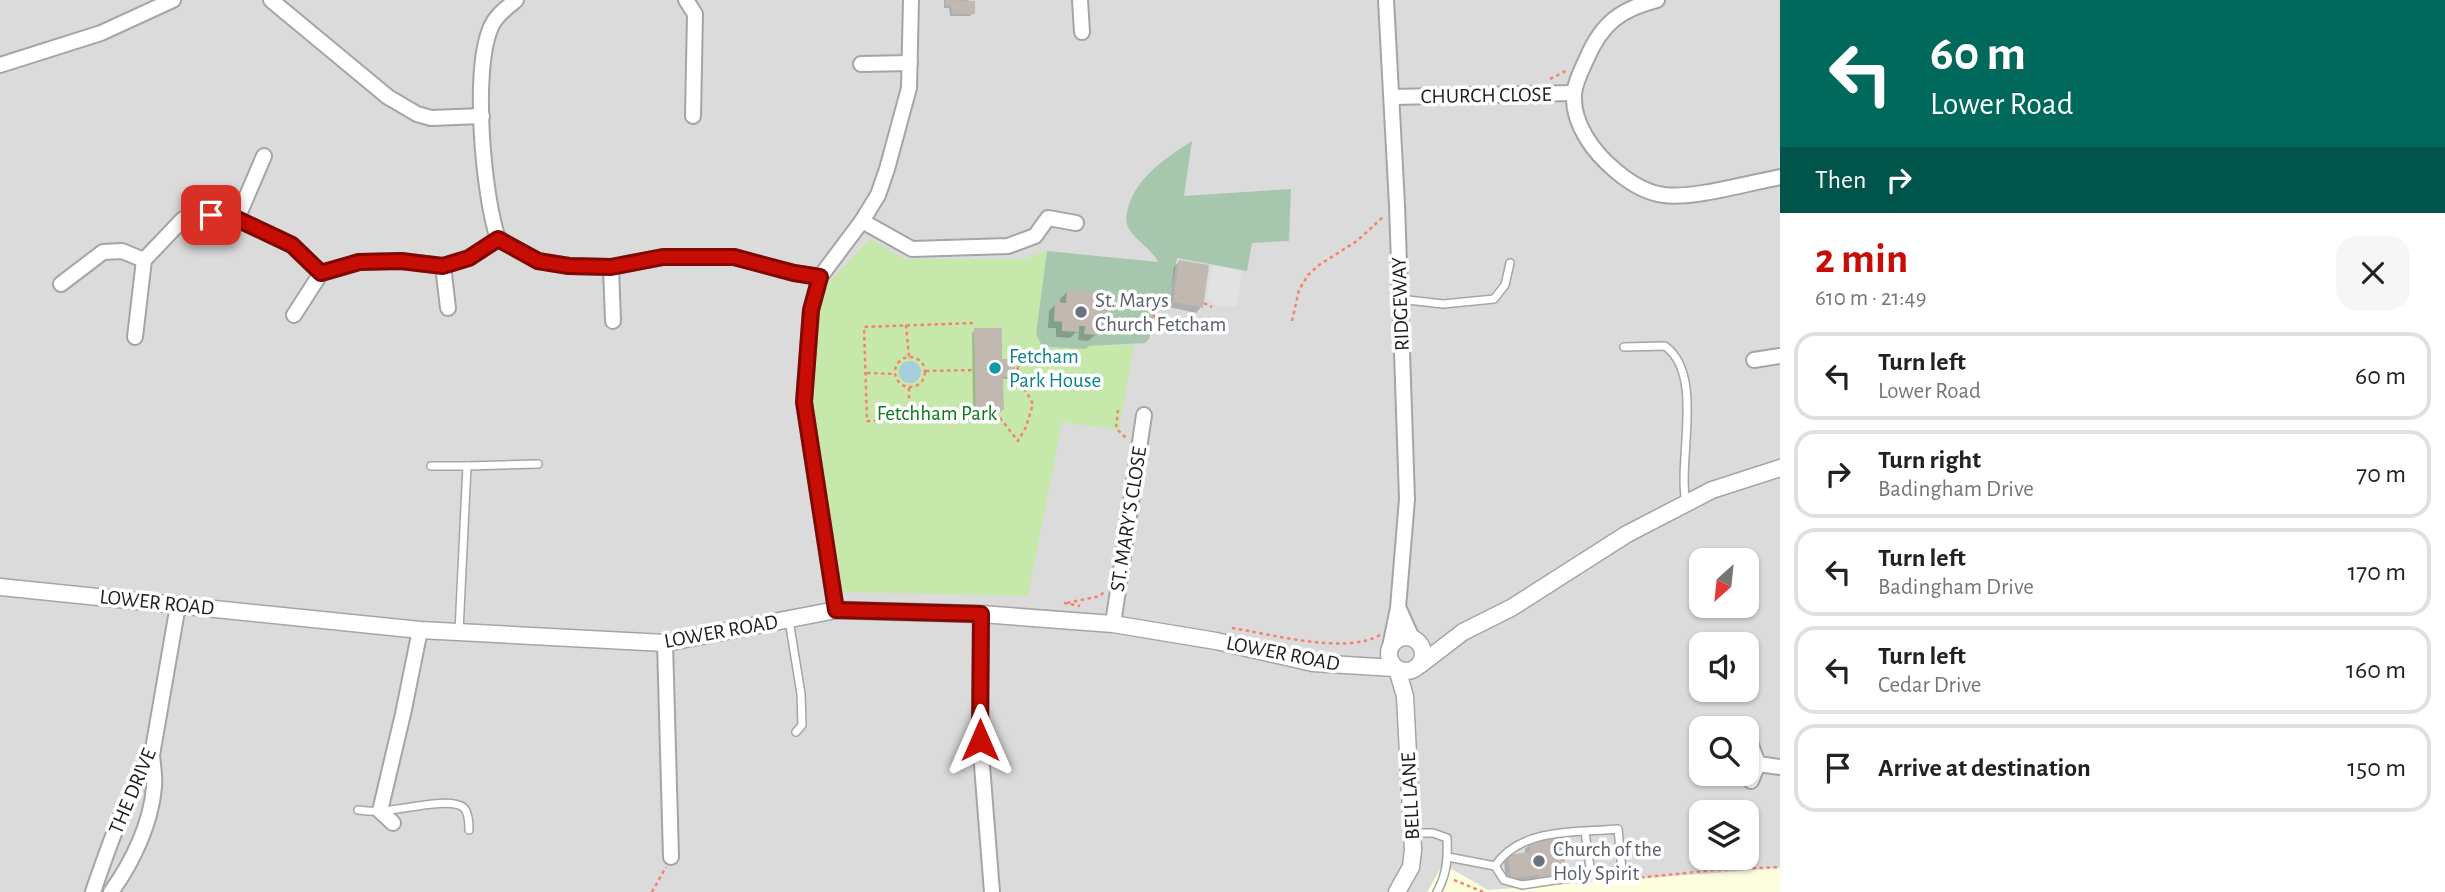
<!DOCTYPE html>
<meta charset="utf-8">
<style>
:root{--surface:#fff;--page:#f6f6f6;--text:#222;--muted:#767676;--line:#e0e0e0;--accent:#c80d05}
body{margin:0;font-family:"Alegreya Sans",sans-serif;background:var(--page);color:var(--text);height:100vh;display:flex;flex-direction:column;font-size:26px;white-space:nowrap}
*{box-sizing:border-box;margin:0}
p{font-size:23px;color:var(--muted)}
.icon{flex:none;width:38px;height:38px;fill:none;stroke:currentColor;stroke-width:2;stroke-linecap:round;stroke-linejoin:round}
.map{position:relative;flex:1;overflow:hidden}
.details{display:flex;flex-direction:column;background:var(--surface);width:665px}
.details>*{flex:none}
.guide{background:#00695c;color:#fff;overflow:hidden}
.needle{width:46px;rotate:207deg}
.buttons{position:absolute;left:1689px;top:548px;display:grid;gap:14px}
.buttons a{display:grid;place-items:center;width:70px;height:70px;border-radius:14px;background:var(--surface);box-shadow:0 2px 5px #0004;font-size:35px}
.pin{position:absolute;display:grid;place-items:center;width:60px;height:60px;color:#fff;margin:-30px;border-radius:14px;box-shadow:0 4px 10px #0006}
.me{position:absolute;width:77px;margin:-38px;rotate:0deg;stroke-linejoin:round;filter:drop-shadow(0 0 5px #0008)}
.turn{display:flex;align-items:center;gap:24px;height:147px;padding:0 35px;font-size:32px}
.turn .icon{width:91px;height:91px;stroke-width:2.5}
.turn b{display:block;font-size:49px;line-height:60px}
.then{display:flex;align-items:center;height:66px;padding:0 35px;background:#0003;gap:14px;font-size:26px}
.round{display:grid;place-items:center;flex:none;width:74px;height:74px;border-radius:21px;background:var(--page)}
.head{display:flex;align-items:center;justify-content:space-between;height:119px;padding:0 35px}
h1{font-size:42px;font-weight:600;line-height:52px;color:var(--accent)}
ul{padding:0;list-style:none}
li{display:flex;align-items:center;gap:21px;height:88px;margin:0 14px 10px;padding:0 21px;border:4px solid var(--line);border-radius:21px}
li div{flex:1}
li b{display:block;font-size:26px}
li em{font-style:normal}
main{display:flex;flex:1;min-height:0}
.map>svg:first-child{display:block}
.residential{fill:#dcdbdb;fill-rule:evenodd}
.education{fill:#fdfede}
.grass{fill:#c7e8ab}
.cemetery{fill:#a6c7ad}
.parking{fill:#e2e2e2}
.water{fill:#a6cddc}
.shadow{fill:#0003}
.building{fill:#c0b8b1}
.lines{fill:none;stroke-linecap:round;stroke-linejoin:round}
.service-casing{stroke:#a5a5a5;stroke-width:10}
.minor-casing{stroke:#a5a5a5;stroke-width:18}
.tertiary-casing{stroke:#a5a5a5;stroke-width:19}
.path{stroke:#f6826e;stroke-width:2.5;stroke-dasharray:3.5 3.5;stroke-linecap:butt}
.service{stroke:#fff;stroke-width:7}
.minor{stroke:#fff;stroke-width:14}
.tertiary{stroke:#fff;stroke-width:16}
.route-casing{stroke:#820803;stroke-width:18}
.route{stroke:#c80d05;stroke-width:12}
.worship-dot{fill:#6b7280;stroke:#fff;stroke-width:2.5}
.culture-dot{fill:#0f9aa8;stroke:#fff;stroke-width:2.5}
.labels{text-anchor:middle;stroke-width:7;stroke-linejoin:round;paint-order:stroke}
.street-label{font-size:21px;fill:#1e1e1e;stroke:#fff}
.worship-label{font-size:21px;fill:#5b616d;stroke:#fff;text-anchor:start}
.culture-label{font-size:21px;fill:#0d838f;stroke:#fff;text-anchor:start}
.park-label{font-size:21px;fill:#0e7a1b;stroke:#fff}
</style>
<main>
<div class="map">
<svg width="1780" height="892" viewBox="0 0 1780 892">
<rect width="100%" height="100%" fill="#efece5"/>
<path class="residential" d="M 0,0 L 1780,0 L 1780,892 L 0,892 ZM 1701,560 L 1746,560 L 1746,606 L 1701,606 ZM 1701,644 L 1746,644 L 1746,690 L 1701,690 ZM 1701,728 L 1746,728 L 1746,774 L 1701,774 ZM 1701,812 L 1746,812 L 1746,858 L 1701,858 Z"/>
<path class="education" d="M 1443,864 L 1488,890 L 1780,868 L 1780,892 L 1427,892 Z"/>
<path class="grass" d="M 870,239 L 905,259 L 1023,259 L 1047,251 L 1036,334 L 1050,347 L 1086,348 L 1088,346 L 1134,345 L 1119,430 L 1062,422 L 1028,596 L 841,592 L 811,396 L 817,319 L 829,282 Z"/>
<path class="cemetery" d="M 1192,141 L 1184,196 L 1291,189 L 1289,241 L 1252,243 L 1247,271 L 1177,258 L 1167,311 L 1155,309 L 1149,339 L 1145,343 L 1089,346 L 1086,349 L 1050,347 L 1041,344 L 1036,334 L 1047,251 L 1158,262 C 1151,248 1137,242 1129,229 C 1125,222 1126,215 1128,208 C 1137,176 1166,158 1192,141 Z"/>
<path class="parking" d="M 1212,265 L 1242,271 L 1237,306 L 1216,306 L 1207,298 Z"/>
<circle class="water" cx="910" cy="372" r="11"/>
<g class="shadow">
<path d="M 944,0 L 968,0 L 973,13 L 970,16 L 950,16 L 949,8 L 944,8 Z"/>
<path d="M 1180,261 L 1201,307 L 1196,313 L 1169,307 L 1174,267 Z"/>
<path d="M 1067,292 L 1106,326 L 1088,341 L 1078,340 L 1079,333 L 1076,332 L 1070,338 L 1056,337 L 1056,328 L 1048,328 L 1049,311 L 1056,304 L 1060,305 L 1060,299 Z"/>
<path d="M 975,330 L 1013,376 L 1010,379 L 1002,379 L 1002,410 L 999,413 L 973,413 L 972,333 Z"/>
<path d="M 1530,844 L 1564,870 L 1559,875 L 1534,885 L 1533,879 L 1506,883 L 1504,861 L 1509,856 L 1525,854 L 1525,849 Z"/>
</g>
<g class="building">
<path d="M 946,0 L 975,1 L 975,14 L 953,14 L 951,6 L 946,6 Z"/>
<path d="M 1179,260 L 1209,265 L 1203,308 L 1173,302 Z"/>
<path d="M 1067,290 L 1110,293 L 1107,327 L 1098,326 L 1097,335 L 1084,334 L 1085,326 L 1079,326 L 1079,332 L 1062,331 L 1062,322 L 1054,321 L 1055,302 L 1066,303 Z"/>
<path d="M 974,328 L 1002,328 L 1002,359 L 1015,359 L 1015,376 L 1003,377 L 1004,410 L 976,411 Z"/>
<path d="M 1554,839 L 1555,846 L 1563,845 L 1566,870 L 1558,871 L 1559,878 L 1538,881 L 1538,875 L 1511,878 L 1508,855 L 1530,852 L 1529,842 Z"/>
</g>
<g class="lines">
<defs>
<g id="service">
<path d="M 1399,299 L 1443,304 L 1494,299 L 1505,285 L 1510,263"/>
<path d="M 1624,347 L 1665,346 C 1705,375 1677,459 1686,503"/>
<path d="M 431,466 L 467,466"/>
<path d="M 789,620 L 801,694 L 802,725 L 796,732"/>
<path d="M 459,631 L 467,466 L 538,464"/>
<path d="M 358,810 C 365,811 373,812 380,811 C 398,811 451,796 464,808 C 469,813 469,824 469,830"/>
<path d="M 1585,832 L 1591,874"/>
<path d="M 1414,833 L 1433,833 L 1447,838 C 1448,858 1447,874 1437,892"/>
<path d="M 1448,857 L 1495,866 L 1504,880 L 1522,885 L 1622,870 L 1618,829 C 1576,833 1521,827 1495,866"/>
</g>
<g id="minor">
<path d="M 271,0 L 388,97 L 417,114 L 431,118 L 482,116"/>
<path d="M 516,0 C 507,8 496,15 491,27 C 472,70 483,194 498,239 L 538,261 L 569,266 L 611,267 L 663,257 L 734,257 L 794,273 L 820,277"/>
<path d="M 686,0 L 695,14 L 693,116"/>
<path d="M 1080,0 L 1082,32"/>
<path d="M 1386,0 L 1397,205 L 1407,499 L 1398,608 L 1390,647"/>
<path d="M 1657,0 C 1621,9 1602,23 1587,58 C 1582,69 1575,82 1574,94 C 1572,124 1594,153 1616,171 C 1629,182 1647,193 1664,195 C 1693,199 1749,183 1780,177"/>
<path d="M 861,64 L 910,63"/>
<path d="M 0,65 L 101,33 L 173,0"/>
<path d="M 1392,97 L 1574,93"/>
<path d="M 237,219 L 264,156"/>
<path d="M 862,221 L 912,249 L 1008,246 L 1035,236 L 1048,218 L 1076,223"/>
<path d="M 443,266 L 448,308"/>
<path d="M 611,267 L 613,321"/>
<path d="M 61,284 L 103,252 L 122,251 L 144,260"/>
<path d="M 294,315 L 321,273 L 359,262 L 401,261 L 443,266 L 469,258 L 498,239"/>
<path d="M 135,337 L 144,260 L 183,219 L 211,215 L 237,219 L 292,245 L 321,273"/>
<path d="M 1754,360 L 1780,356"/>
<path d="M 1399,609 L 1412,638"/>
<path d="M 836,610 L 804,402 L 811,310 L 820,277 L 862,221 L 878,195 L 887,169 L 909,88 L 911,0"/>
<path d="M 981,614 L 980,740 L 992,892"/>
<path d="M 1113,624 L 1144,415"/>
<path d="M 665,643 L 671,857"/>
<path d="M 1758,764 L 1780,767"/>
<path d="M 1751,781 L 1758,764 L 1751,745"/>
<path d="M 393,823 L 380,811 L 403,714 L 420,630"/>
<path d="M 93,892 C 109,845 126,797 152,755 L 178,605"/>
<path d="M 111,892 C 132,863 151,824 154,787 C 155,777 153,766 152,755"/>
</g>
<g id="tertiary">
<path d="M 0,587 L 420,630 L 665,643 L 836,610 L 981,614 L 1113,624 L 1216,641 L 1313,663 L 1394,668"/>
<circle cx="1406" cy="654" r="17"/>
<path d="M 1420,665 L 1463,632 L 1511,608 L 1627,534 L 1712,490 L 1780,468"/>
<path d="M 1397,669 L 1405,696 L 1413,850 L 1411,867 L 1397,892"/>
</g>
</defs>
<use href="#service" class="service-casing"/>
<use href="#minor" class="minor-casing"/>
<use href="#tertiary" class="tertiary-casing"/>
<g class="path">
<path d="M 1550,79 L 1566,71"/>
<path d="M 1204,303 L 1212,307"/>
<path d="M 1292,321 L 1299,290 L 1308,275 L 1319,265 L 1357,241 L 1384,216"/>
<path d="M 973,323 L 864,327 L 867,421 L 1000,418 L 1018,441 L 1026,427 L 1033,404 L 1026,391 L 1014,383 L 1018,367 L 1015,367"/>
<path d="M 906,325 L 909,357"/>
<path d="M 1099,332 L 1153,316 L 1184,323"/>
<circle cx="910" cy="372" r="15"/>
<path d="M 926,371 L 975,370"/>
<path d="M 867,373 L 895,374"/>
<path d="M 909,388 L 909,419"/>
<path d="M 1118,410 L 1116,428 L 1126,438"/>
<path d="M 1064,603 L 1080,606"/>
<path d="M 1067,603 L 1100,596 L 1104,592"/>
<path d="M 1232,628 C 1270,634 1346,655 1380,635"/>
<path d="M 1627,879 L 1715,870 L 1780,867"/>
<path d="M 1454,880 L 1483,892"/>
<path d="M 652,892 L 666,867"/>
</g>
<use href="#service" class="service"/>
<use href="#minor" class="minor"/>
<use href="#tertiary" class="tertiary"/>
</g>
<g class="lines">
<defs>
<path id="route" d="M 211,215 L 237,219 L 292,245 L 321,273 L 359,262 L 401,261 L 443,266 L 469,258 L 498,239 L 538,261 L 569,266 L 611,267 L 663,257 L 734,257 L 794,273 L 820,277 L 811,310 L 804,402 L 836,610 L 981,614 L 980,740"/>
</defs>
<use href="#route" class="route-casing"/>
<use href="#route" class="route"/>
</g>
<g class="worship-dot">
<circle cx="1081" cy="312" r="7"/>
<circle cx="1539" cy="861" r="7"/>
</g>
<circle class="culture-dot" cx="995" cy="368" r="7"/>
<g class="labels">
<g class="street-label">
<text transform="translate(1486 95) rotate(-1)" y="7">CHURCH CLOSE</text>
<text transform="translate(1400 304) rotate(-92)" y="7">RIDGEWAY</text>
<text transform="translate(1128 519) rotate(-81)" y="7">ST. MARY'S CLOSE</text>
<text transform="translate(157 602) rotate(6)" y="7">LOWER ROAD</text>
<text transform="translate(721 631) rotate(-10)" y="7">LOWER ROAD</text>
<text transform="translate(1283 653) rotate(11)" y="7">LOWER ROAD</text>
<text transform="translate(132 791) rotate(-67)" y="7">THE DRIVE</text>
<text transform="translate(1410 796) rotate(-93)" y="7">BELL LANE</text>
</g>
<g class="worship-label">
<text x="1095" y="307">St. Marys<tspan x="1095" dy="24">Church Fetcham</tspan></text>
<text x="1553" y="856">Church of the<tspan x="1553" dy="24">Holy Spirit</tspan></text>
</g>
<g class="culture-label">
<text x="1009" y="363">Fetcham<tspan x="1009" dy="24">Park House</tspan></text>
</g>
<g class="park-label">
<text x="937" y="420">Fetchham Park</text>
</g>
</g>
</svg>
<div class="buttons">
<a><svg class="needle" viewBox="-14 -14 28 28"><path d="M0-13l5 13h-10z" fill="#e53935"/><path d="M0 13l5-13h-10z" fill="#767676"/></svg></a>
<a><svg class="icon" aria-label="sound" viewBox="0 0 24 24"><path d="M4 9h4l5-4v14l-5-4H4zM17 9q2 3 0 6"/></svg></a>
<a><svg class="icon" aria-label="search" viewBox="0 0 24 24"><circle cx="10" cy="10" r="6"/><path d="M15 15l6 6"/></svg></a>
<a><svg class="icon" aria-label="layers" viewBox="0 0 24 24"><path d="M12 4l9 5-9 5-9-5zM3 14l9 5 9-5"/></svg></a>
</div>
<div class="pin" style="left:211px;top:215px;background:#d93025"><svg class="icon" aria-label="arrive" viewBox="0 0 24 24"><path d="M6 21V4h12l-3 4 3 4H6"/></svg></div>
<svg class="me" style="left:980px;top:740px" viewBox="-20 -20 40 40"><path d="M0-17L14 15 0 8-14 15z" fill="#c80d05" stroke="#fff" stroke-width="4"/></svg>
</div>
<section class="details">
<div class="guide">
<div class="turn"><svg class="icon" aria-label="left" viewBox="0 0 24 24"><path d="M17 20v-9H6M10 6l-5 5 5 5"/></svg><div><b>60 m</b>Lower Road</div></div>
<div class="then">Then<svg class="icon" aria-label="right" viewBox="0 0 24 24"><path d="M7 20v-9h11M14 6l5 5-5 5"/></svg></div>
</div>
<div class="head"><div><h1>2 min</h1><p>610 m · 21:49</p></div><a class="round"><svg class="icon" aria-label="close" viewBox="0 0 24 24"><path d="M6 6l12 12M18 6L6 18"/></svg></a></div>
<ul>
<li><svg class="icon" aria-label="left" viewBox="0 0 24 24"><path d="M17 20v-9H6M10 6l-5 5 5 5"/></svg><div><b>Turn left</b><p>Lower Road</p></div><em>60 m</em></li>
<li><svg class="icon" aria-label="right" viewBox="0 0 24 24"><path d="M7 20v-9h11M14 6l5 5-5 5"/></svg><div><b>Turn right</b><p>Badingham Drive</p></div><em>70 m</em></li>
<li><svg class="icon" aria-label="left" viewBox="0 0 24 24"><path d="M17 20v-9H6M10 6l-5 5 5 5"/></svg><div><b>Turn left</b><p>Badingham Drive</p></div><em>170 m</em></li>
<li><svg class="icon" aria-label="left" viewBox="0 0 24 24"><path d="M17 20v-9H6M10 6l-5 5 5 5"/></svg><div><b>Turn left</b><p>Cedar Drive</p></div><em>160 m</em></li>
<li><svg class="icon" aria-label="arrive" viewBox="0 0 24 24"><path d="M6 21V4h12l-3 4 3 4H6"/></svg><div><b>Arrive at destination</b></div><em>150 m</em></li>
</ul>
</section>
</main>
